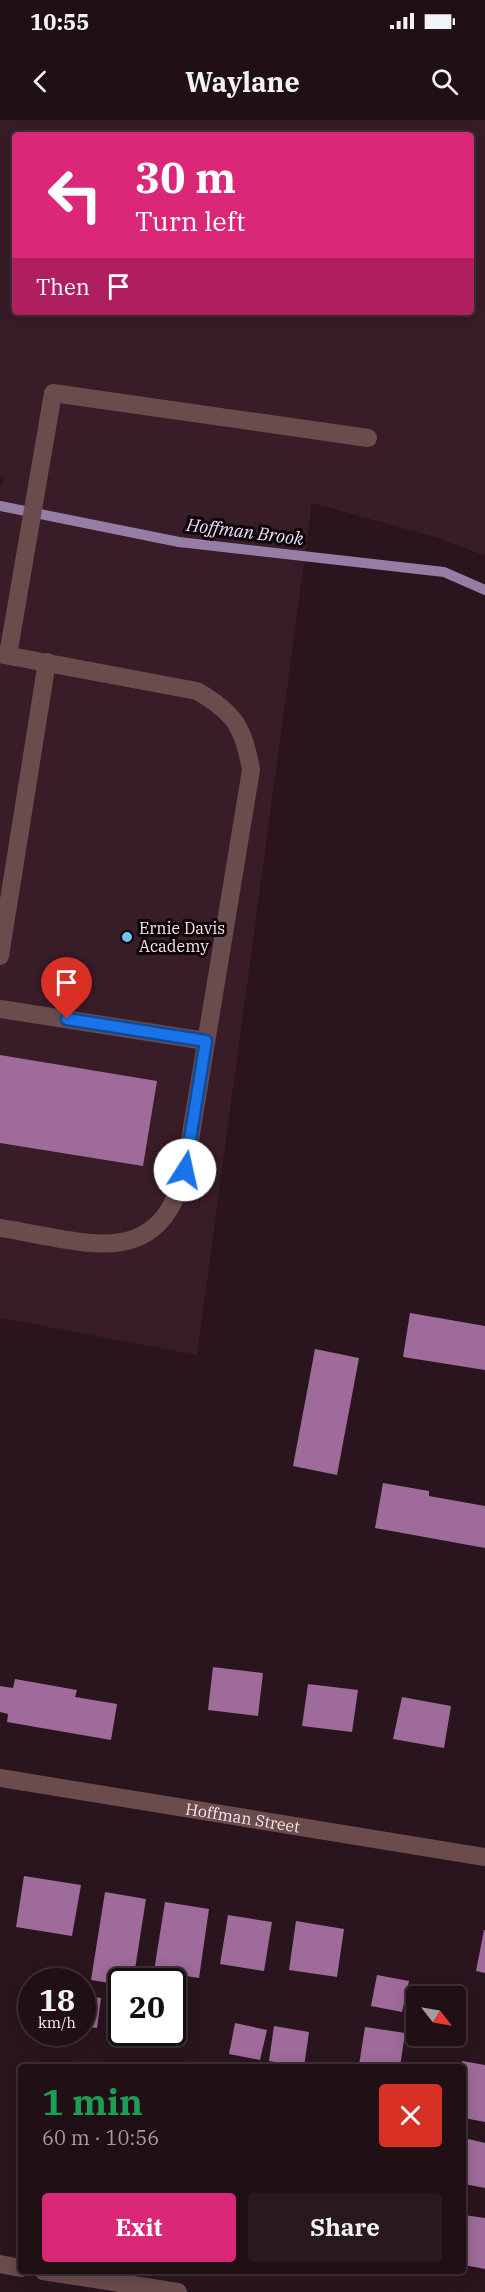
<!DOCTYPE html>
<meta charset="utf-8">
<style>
:root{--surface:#201016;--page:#28191f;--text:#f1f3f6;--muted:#a29da1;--line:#3d3035;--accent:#db2777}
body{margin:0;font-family:"IBM Plex Serif",serif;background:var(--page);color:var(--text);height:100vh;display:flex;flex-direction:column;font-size:22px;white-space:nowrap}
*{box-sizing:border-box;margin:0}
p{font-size:20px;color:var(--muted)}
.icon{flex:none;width:33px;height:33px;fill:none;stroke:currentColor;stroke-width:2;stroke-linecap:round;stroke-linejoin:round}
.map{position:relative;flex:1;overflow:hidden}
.details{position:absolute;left:18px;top:1944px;width:448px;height:210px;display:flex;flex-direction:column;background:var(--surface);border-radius:6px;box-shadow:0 3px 15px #0003,0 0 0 2px var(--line)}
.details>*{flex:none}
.guide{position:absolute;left:12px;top:12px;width:462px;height:183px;border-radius:6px;box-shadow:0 3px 15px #0003,0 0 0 2px var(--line);background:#db2777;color:#fff;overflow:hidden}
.needle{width:39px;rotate:121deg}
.buttons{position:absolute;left:406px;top:1866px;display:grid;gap:12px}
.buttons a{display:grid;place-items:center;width:60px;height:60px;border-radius:6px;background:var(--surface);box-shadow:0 3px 15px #0003,0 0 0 2px var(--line);font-size:30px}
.speed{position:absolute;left:18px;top:1848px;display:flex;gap:12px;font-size:30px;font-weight:700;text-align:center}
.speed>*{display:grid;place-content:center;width:78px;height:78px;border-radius:50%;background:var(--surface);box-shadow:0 3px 15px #0003,0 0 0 2px var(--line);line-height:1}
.speed small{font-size:15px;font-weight:400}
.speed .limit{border:3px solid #111;border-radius:9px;background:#fff;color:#111}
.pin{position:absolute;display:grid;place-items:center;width:51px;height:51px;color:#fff;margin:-62px -26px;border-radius:50% 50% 50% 0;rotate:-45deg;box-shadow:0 0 6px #0007}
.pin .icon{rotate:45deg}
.me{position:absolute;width:66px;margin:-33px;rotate:10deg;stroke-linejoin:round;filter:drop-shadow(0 0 4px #0008)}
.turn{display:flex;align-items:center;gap:21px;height:126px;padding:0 24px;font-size:27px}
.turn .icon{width:78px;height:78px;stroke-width:2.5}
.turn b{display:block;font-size:42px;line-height:51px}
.then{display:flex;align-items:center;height:57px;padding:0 24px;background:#0003;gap:12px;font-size:22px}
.round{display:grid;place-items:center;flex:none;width:63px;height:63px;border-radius:6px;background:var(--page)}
.overview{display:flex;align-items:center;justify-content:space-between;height:102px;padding:0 24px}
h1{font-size:36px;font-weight:700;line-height:45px;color:#1e9e55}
.cta{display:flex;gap:12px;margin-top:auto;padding:12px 24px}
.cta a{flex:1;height:69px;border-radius:6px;background:var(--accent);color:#fff;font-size:24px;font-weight:700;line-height:69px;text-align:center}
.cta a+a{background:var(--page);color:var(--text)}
.status{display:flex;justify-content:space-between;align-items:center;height:42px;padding:0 30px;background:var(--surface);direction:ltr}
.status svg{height:16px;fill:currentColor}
header{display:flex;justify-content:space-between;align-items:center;height:78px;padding:0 24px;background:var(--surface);font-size:27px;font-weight:700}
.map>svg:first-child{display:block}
.built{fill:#381c28;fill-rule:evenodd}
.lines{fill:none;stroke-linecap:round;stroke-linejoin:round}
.stream{stroke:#957da6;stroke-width:10}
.building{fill:#9e6b9a}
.minor{stroke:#6a4c4d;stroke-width:18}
.route-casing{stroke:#114b97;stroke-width:15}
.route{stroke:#1a73e8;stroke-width:10}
.poi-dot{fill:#6dc2f3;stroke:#0d0508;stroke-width:2}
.labels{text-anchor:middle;stroke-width:6;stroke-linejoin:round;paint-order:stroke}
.poi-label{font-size:16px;fill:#f6e6ec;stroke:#0d0508;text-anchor:start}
.street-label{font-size:16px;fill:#f6e6ec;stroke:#0d0508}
.water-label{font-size:18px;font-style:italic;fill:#ecdcfe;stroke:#0d0508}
</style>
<div class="status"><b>10:55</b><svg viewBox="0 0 49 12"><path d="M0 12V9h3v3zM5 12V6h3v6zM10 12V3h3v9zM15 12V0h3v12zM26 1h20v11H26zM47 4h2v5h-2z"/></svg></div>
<header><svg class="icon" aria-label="back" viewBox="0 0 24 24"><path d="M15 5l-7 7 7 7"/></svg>Waylane<svg class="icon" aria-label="search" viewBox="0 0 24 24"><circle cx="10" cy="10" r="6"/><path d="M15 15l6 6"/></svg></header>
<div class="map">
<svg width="485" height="2172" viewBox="0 0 485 2172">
<rect width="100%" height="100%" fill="#2a151e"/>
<path class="built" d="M 0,0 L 485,0 L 485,436 L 442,419 L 312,383 L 197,1235 L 0,1198 L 0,371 L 4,358 L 0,356 ZM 15,15 L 471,15 L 471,192 L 15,192 Z"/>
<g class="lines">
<path class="stream" d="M 0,386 L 179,422 L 444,452 L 485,470"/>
</g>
<g class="building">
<path d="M 0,935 L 157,961 L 143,1046 L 0,1023 Z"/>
<path d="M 410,1193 L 485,1206 L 485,1250 L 403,1237 Z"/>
<path d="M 315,1229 L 359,1238 L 337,1355 L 293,1346 Z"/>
<path d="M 383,1363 L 429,1371 L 429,1376 L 485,1386 L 485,1428 L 375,1408 Z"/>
<path d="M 213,1547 L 263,1553 L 258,1596 L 208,1590 Z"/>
<path d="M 15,1559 L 77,1570 L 75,1577 L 117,1584 L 111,1620 L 7,1602 L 8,1594 L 0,1592 L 0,1566 L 13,1568 Z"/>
<path d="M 308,1564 L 358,1570 L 352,1612 L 302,1606 Z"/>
<path d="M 402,1577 L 451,1586 L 444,1628 L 393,1619 Z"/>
<path d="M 24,1756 L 81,1765 L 72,1816 L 16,1807 Z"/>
<path d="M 105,1772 L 146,1779 L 133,1862 L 122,1862 L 122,1865 L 91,1860 Z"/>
<path d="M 165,1782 L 209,1789 L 199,1858 L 154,1851 Z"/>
<path d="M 228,1795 L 272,1802 L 264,1851 L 220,1844 Z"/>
<path d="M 296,1801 L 344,1809 L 337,1857 L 289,1850 Z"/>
<path d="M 484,1810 L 485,1810 L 485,1853 L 476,1851 Z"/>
<path d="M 377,1855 L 409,1861 L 402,1892 L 371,1886 Z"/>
<path d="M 82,1875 L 101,1878 L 97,1908 L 82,1906 Z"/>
<path d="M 235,1903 L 267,1910 L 260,1940 L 229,1934 Z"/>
<path d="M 274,1906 L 309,1912 L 304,1947 L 269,1941 Z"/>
<path d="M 365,1907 L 405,1913 L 400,1947 L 359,1945 Z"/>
<path d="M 462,1941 L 485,1945 L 485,2002 L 464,1998 L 464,1947 L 461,1947 Z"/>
<path d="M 464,2018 L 485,2023 L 485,2068 L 464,2064 Z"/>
<path d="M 464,2095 L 485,2098 L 485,2149 L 464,2145 Z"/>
</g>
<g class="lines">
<g class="minor">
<path d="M 0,534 L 197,571 C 235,593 244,608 251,650 L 187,1038 C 165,1156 89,1122 0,1108"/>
<path d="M 8,535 L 53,273 L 368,318"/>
<path d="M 0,836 L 47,542"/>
<path d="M 0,889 L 206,921"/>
<path id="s1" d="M 0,1658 L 485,1737"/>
<path d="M 0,2144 L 21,2148"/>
<path d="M 43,2151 L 178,2172"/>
</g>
</g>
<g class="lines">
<defs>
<path id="route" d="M 67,899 L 206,921 L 185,1050"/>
</defs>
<use href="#route" class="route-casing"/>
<use href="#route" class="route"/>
</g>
<circle class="poi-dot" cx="127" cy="817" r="6"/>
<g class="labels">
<g class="poi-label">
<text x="139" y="814">Ernie Davis<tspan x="139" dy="18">Academy</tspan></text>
</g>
<g class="street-label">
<text dy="6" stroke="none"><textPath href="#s1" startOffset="246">Hoffman Street</textPath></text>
</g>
<g class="water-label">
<text transform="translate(245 412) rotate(7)" y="6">Hoffman Brook</text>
</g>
</g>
</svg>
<div class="buttons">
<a><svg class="needle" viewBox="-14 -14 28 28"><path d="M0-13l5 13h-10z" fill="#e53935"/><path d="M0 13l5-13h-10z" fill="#a29da1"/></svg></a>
</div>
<div class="speed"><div>18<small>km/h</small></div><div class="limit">20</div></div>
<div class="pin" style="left:67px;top:899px;background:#d93025"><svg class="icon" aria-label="arrive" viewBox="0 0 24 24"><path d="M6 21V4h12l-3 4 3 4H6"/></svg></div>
<svg class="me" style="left:185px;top:1050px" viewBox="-20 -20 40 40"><circle r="19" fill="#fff"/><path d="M0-13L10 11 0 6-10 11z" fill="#1a73e8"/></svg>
<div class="guide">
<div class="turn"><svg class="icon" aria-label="left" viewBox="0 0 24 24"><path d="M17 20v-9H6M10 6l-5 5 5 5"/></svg><div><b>30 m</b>Turn left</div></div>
<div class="then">Then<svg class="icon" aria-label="arrive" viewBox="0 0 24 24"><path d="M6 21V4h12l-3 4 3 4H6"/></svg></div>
</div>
<section class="details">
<div class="overview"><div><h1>1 min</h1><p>60 m · 10:56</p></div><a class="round" style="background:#d93025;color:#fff"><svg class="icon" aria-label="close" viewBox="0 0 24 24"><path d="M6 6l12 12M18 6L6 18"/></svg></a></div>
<div class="cta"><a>Exit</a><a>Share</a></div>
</section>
</div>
